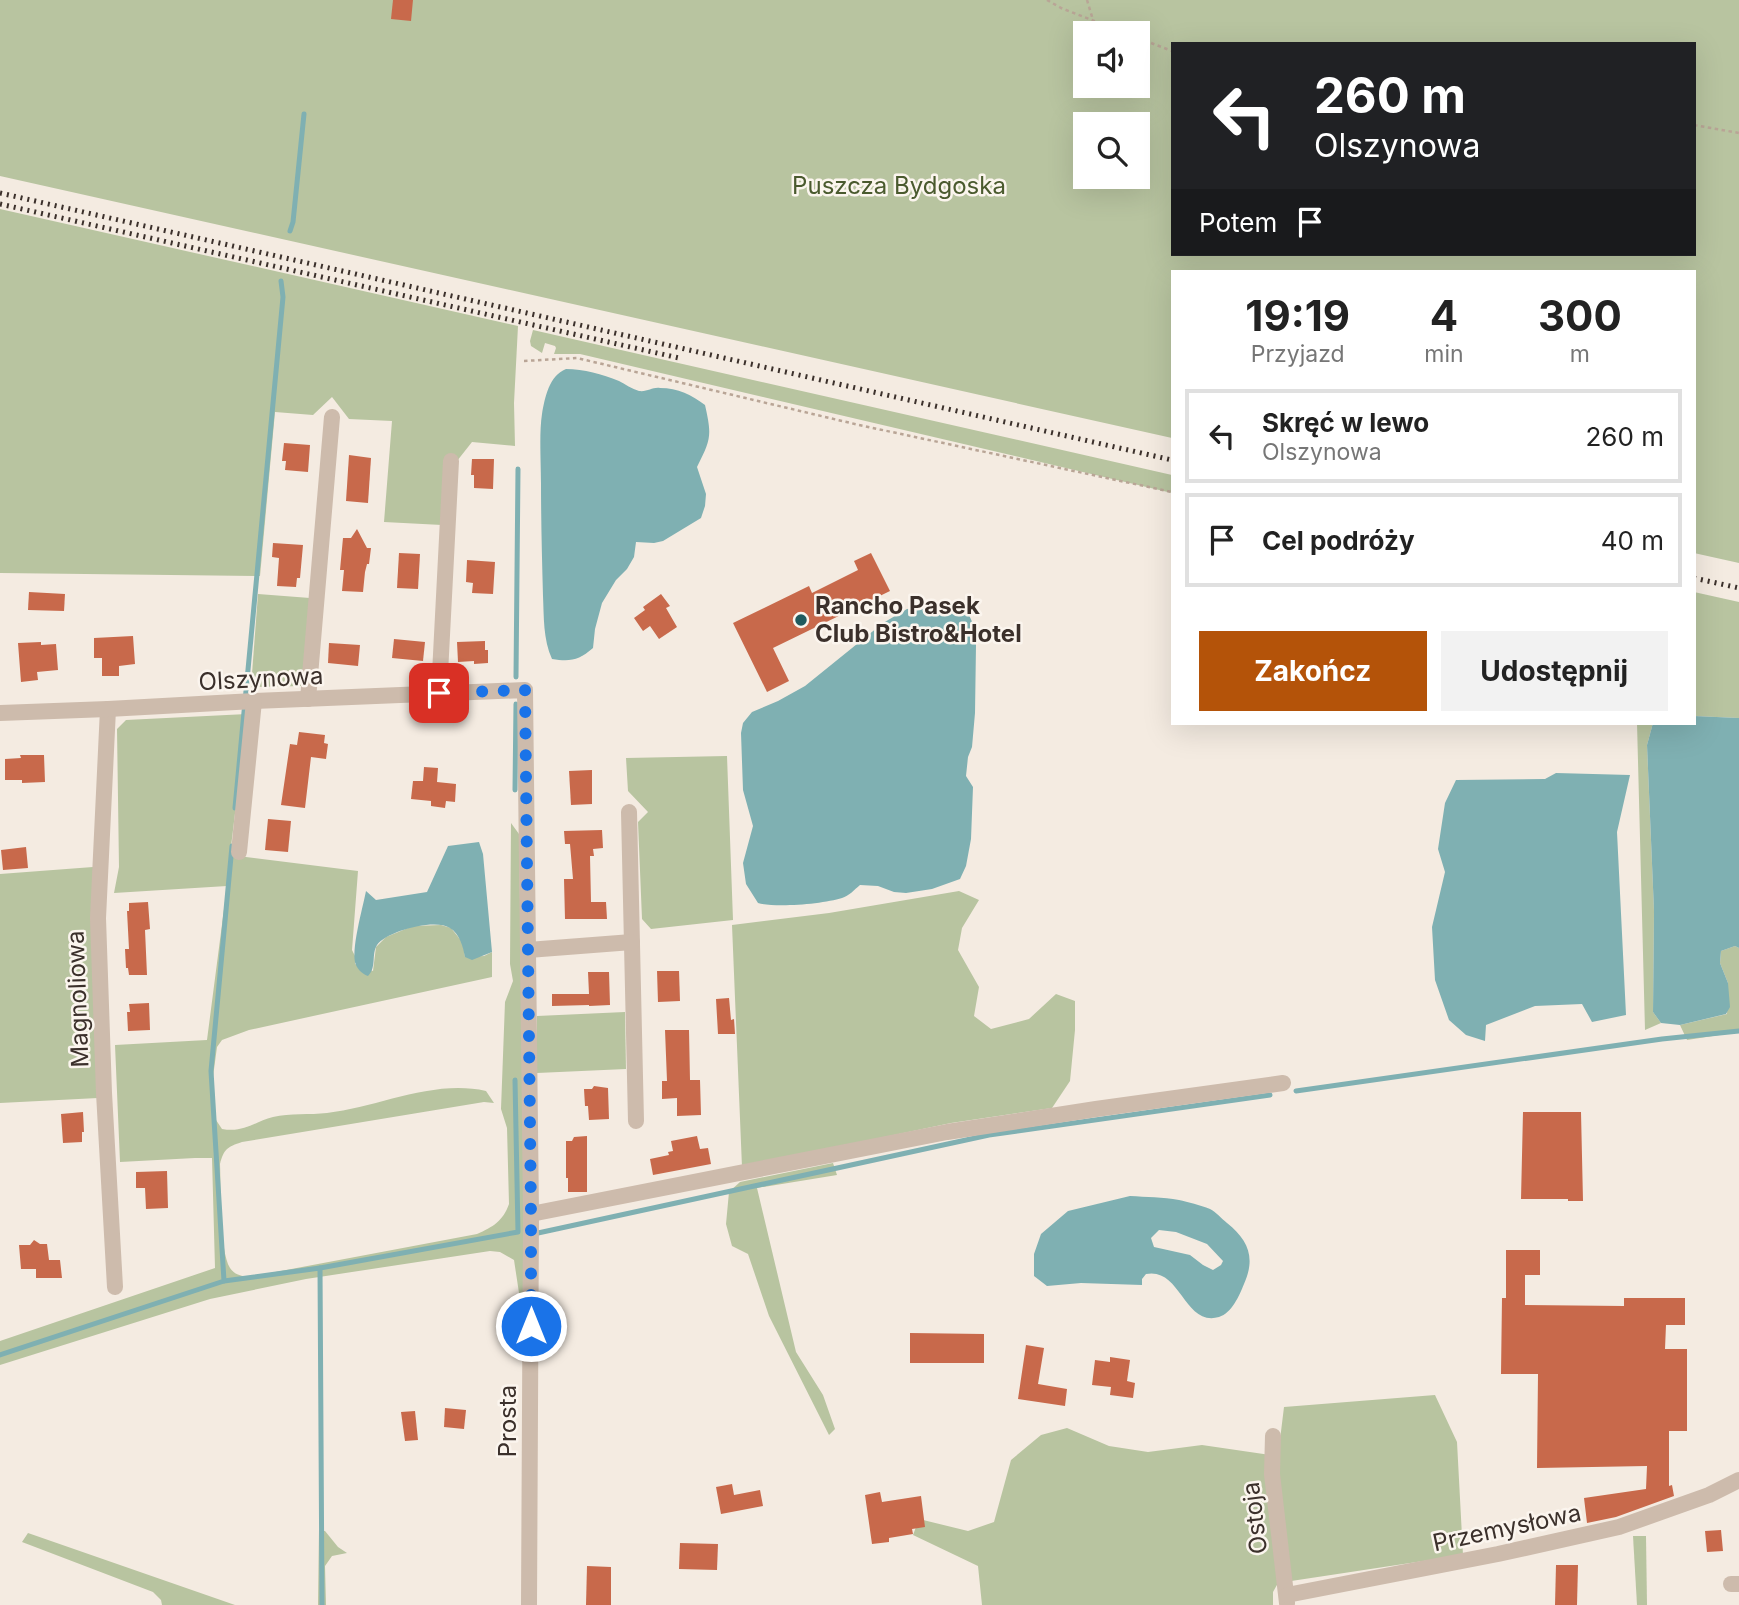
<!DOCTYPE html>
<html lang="pl">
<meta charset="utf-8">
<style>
:root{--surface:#fff;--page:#f2f2f2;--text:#222;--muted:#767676;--line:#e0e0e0;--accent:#b45309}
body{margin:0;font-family:Inter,sans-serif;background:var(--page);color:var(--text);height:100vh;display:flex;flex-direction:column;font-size:26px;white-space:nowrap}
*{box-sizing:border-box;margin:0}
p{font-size:23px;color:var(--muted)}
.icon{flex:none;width:38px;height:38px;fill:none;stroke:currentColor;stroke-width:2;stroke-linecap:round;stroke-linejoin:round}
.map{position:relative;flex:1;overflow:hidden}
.details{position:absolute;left:1171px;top:270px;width:525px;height:455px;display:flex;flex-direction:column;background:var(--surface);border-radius:0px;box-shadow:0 7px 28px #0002}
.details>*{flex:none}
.top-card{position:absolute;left:1171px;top:42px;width:525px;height:214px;border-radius:0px;box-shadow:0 7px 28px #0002;background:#202124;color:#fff;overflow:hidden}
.buttons{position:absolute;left:1073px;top:21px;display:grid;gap:14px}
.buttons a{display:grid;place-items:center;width:77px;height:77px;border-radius:0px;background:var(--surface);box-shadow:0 7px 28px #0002;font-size:35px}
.pin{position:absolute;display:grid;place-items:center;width:60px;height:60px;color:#fff;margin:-30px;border-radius:14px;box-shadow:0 4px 10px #0006}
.me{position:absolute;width:77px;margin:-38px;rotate:0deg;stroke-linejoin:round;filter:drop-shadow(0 0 5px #0008)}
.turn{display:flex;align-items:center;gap:24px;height:147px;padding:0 28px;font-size:32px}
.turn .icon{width:91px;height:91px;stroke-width:2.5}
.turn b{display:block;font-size:49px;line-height:60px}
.then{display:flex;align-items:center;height:66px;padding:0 28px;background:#0003;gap:14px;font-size:26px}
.eta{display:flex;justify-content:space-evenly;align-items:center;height:119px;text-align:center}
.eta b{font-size:42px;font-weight:700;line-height:49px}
.primary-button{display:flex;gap:14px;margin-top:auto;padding:14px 28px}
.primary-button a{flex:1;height:80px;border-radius:0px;background:var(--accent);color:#fff;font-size:28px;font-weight:700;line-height:80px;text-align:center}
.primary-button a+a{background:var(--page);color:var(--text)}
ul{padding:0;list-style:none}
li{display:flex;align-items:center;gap:21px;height:94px;margin:0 14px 10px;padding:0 14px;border:4px solid var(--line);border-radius:0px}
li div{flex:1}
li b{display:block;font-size:26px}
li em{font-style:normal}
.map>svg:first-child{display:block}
.green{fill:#b8c4a0;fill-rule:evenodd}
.water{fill:#7fb0b2;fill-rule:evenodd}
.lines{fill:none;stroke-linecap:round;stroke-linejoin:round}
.stream{stroke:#7fb0b2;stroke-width:5}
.building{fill:#c8694b}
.path{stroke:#b9a596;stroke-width:2.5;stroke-dasharray:3.5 3.5;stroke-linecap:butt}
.street{stroke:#cdbbac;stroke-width:16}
.rail{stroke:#3b302b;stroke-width:5;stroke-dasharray:2 5;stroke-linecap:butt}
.route{stroke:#1a73e8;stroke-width:12;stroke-dasharray:0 21.6}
.poi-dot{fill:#1f5a5e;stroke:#fbf5ee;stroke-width:2.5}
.labels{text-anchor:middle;stroke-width:5;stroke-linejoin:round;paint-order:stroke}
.park-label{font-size:24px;fill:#4a5a2e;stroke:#fbf5ee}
.poi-label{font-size:24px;font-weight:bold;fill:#3b302b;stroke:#fbf5ee;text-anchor:start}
.street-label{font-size:24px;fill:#3b302b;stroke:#fbf5ee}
</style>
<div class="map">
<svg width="1739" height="1605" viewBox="0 0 1739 1605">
<rect width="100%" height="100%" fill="#f4ebe1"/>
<g class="green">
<path d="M 0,0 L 1739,0 L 1739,563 L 1694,553 L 1694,271 L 1172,271 L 1172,438 L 0,176 ZM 1085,33 L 1138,33 L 1138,86 L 1085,86 ZM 1172,44 L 1694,44 L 1694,254 L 1172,254 ZM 1085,124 L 1138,124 L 1138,177 L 1085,177 Z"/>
<path d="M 0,209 L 518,326 L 514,403 L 515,446 L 472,442 L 457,461 L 442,525 L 384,522 L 392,421 L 349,419 L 332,397 L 313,415 L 275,412 L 260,576 L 0,573 Z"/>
<path d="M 533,330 L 1172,475 L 1172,493 L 580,354 L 554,354 L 556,348 L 555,346 L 545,343 L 542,353 L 531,346 L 530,341 Z"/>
<path d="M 1694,592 L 1739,602 L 1739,718 L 1694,716 Z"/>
<path d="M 258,594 L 310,598 L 303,686 L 251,687 Z"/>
<path d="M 247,714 L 230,855 L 358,871 L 352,950 L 355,956 L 355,964 L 373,971 L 376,947 L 386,937 L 413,926 L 441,925 L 451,928 L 463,943 L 465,957 L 484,956 L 492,952 L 492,977 L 249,1030 L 222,1040 L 217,1047 L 212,1084 L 212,1102 L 214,1117 L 222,1129 C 244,1133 254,1122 273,1117 C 290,1113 310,1115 327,1113 C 379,1107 433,1079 486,1091 L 494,1103 L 484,1102 L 242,1142 C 227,1147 224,1149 220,1164 C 221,1188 219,1250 230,1268 C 235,1275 241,1276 249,1277 L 477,1234 C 493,1227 503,1221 509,1204 L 507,1128 L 501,1109 L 505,1002 L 513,981 L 510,964 L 511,823 L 519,834 L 526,1307 L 521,1306 L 514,1260 L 500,1252 L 490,1251 L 306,1279 L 210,1299 L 0,1365 L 0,1341 L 215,1268 L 212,1158 L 195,1158 L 120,1162 L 115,1045 L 207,1040 L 227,886 L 114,893 L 119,867 L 117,729 L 126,720 Z"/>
<path d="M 1637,723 L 1653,723 L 1647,745 L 1654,911 L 1653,1012 L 1661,1023 L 1645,1030 Z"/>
<path d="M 727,756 L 733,920 L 651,929 L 642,919 L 638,822 L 648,812 L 628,791 L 626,758 Z"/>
<path d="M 93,867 L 98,1098 L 0,1103 L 0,874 Z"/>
<path d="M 959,891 L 979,900 L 962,928 L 958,950 L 979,987 L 974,1016 L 991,1029 L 1029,1019 L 1056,994 L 1075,1001 L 1075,1030 L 1070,1081 L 1052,1108 L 951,1123 L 742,1167 L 732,925 L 829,913 Z"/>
<path d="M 1735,946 L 1739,948 L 1739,1032 L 1687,1040 L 1680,1025 L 1727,1014 L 1728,983 L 1720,963 L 1721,951 Z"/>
<path d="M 625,1012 L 626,1069 L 537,1073 L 537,1016 Z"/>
<path d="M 833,1163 L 837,1175 L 757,1188 L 796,1352 L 823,1395 L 835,1429 L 829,1435 L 769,1316 L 748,1254 L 732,1246 L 726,1224 L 729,1192 L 740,1182 Z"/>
<path d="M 1435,1395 L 1457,1442 L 1463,1555 L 1278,1583 L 1273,1592 L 1273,1605 L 982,1605 L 978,1566 L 913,1535 L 919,1519 L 968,1531 L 994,1522 L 1011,1460 L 1041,1435 L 1067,1428 L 1109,1446 L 1148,1452 L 1202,1445 L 1278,1456 L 1284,1407 Z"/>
<path d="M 319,1530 L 325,1531 L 338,1547 L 347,1553 L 332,1556 L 325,1566 L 326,1605 L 318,1605 Z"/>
<path d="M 28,1533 L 235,1605 L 162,1605 L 161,1600 L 153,1592 L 22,1542 Z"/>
<path d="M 1633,1536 L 1646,1536 L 1647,1605 L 1637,1605 Z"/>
</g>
<g class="water">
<path d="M 566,369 C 584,369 602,374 619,381 C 625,384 632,389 639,391 C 648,392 652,387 660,388 C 678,388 692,395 705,405 C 712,436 711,439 697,467 L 706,494 L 705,506 L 701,518 L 663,541 L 654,543 L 636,542 L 634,557 L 627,569 L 616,580 L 602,603 L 595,629 L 593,648 C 579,660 571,662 552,659 C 543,639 544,617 543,596 C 542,558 541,521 541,483 C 541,463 539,433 542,414 C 545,397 549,376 566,369 Z"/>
<path d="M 924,607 L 949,610 L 969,615 L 974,626 L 976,645 L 975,713 L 972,747 L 968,757 L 966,776 L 973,787 L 971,839 L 966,866 L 960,879 L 932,889 L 906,893 L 894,892 L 878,886 L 860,885 C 854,890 849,896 842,898 C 823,904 776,908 758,903 L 746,884 L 743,863 L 753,826 L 743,790 L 741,733 L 743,723 L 752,712 L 778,701 L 805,686 L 883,623 L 907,609 Z"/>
<path d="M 1694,716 L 1739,718 L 1739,948 L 1735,946 L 1721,951 L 1720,963 L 1728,983 L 1730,1007 L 1726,1014 L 1680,1025 L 1661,1023 L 1653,1012 L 1654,911 L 1647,745 L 1653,723 L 1694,723 Z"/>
<path d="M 1556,773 L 1630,775 L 1617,832 L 1626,1015 L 1592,1022 L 1582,1004 L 1535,1006 L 1486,1025 L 1485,1041 L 1466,1035 L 1449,1020 L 1435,980 L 1432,927 L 1445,872 L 1438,849 L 1445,803 L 1456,780 L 1545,779 Z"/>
<path d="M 479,842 L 483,854 L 492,952 L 472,960 L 465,957 C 463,947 460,934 450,928 C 435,918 387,931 377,945 C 371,955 377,967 368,976 C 363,974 358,970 356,965 C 350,952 363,907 366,891 L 376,900 L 427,892 L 448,846 Z"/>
<path d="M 1130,1196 C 1146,1197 1163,1197 1179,1200 C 1188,1202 1200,1205 1210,1209 C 1216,1212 1221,1218 1227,1223 C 1248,1240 1256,1257 1244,1284 C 1239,1296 1232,1313 1219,1317 C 1184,1327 1181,1267 1146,1274 L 1142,1279 L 1142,1285 L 1081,1283 L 1047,1286 L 1034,1276 L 1034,1254 L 1041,1234 L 1068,1211 ZM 1159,1230 L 1176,1232 L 1207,1244 L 1223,1261 L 1221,1265 L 1213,1270 L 1203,1265 L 1190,1255 L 1154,1247 L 1151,1238 Z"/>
</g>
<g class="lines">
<g class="stream">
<path d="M 290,231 L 293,222 L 304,114"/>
<path d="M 516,677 L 518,469"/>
<path d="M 515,790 L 516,704"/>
<path d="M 235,808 L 283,297 L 281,281"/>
<path d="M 1296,1091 L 1662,1039 L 1739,1031"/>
<path d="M 538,1233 L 989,1135 L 1270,1095"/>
<path d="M 320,1268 L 518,1232 L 515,1080"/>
<path d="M 224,1281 L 320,1268 L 322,1605"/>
<path d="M 0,1355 L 224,1281 L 211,1071 L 232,846"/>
</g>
</g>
<g class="building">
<path d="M 393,0 L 413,0 L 411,21 L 391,19 Z"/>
<path d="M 284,443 L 310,445 L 308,472 L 285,470 L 286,461 L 282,461 Z"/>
<path d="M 349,455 L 371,458 L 368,503 L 346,501 Z"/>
<path d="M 472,459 L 494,459 L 493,489 L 474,488 L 474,475 L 471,475 Z"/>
<path d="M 357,529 L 367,548 L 371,548 L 369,564 L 367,564 L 365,572 L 363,592 L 342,591 L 344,570 L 340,570 L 343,538 L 351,538 Z"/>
<path d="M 273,543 L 303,545 L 300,578 L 297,578 L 296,587 L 277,586 L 279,558 L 272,557 Z"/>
<path d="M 399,553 L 420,554 L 418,589 L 397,588 Z"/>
<path d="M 871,553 L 890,591 L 773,648 L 789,681 L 767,692 L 733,623 L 809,586 L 812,593 L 858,570 L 854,561 Z"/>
<path d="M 467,560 L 495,562 L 493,594 L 472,593 L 473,583 L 466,582 Z"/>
<path d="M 29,592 L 65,594 L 64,611 L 28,610 Z"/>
<path d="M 661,594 L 670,606 L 666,608 L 677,627 L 659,639 L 650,626 L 643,631 L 634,618 L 645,610 L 643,607 Z"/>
<path d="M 133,636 L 135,664 L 119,666 L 119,676 L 102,676 L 102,658 L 94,658 L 94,638 Z"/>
<path d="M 394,639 L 425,642 L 423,661 L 392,658 Z"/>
<path d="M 485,641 L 485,650 L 488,650 L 488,663 L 474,664 L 474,661 L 458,662 L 457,642 Z"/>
<path d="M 41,642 L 41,645 L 56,644 L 58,670 L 37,672 L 38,680 L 21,682 L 18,643 Z"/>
<path d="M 329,643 L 360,645 L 358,666 L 328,663 Z"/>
<path d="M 299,732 L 325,735 L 324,743 L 328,744 L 326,759 L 311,757 L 305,808 L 281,805 L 290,744 L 297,745 Z"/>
<path d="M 20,755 L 44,755 L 45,782 L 22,783 L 22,780 L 5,780 L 5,759 L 21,758 Z"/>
<path d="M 424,767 L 438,768 L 437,782 L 456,784 L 455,802 L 446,801 L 445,808 L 431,806 L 431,801 L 411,799 L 413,781 L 423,781 Z"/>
<path d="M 592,770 L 592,804 L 571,805 L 569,771 Z"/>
<path d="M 268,819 L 291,821 L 288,852 L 265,850 Z"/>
<path d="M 602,830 L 603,848 L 593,849 L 594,856 L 590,856 L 591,902 L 606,902 L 607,919 L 565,919 L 564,879 L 573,879 L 570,844 L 565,844 L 564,831 Z"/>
<path d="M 26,847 L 28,868 L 3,870 L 1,850 Z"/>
<path d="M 148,902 L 150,929 L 145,930 L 147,975 L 129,975 L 128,968 L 126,968 L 125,949 L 129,949 L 127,911 L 129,911 L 129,903 Z"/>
<path d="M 657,971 L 679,971 L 680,1001 L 658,1002 Z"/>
<path d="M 588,972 L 609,972 L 610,1005 L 589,1006 L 589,1005 L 552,1006 L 552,994 L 589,994 Z"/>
<path d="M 729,998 L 731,1020 L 734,1019 L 735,1034 L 718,1034 L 716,999 Z"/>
<path d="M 149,1003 L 150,1030 L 128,1031 L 127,1012 L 130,1012 L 129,1004 Z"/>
<path d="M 665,1030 L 689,1030 L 690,1080 L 700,1080 L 701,1115 L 677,1116 L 677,1098 L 662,1099 L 662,1081 L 667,1081 Z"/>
<path d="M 594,1086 L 608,1088 L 609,1119 L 589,1120 L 588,1106 L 585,1106 L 584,1089 L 592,1089 Z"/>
<path d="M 83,1112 L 84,1132 L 82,1132 L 82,1142 L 63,1143 L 61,1114 Z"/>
<path d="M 1523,1112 L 1581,1112 L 1583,1201 L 1568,1201 L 1568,1199 L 1521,1199 Z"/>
<path d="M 587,1136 L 587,1192 L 568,1192 L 568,1178 L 566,1178 L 566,1141 L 572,1141 L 574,1137 Z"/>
<path d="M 697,1136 L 700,1149 L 708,1148 L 711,1164 L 653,1175 L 650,1159 L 669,1155 L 668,1152 L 673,1151 L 671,1141 Z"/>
<path d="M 167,1171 L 168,1208 L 146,1209 L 145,1188 L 136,1188 L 136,1172 Z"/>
<path d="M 34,1240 L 40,1244 L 47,1244 L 49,1260 L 60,1260 L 62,1278 L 36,1278 L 36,1269 L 21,1269 L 19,1245 L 30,1245 Z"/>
<path d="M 1506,1250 L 1540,1250 L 1540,1275 L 1525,1275 L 1525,1305 L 1624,1306 L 1624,1298 L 1685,1298 L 1685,1325 L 1666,1325 L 1665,1349 L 1687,1349 L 1687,1431 L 1669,1431 L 1669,1486 L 1672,1485 L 1674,1496 L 1616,1517 L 1587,1523 L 1584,1498 L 1646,1489 L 1647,1466 L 1537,1468 L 1538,1374 L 1501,1374 L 1502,1298 L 1506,1298 Z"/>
<path d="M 910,1333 L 984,1334 L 984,1363 L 910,1363 Z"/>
<path d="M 1026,1345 L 1044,1348 L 1038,1384 L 1067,1389 L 1065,1406 L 1018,1399 Z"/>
<path d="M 1110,1357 L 1130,1360 L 1127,1381 L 1135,1383 L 1133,1398 L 1110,1395 L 1111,1387 L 1092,1385 L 1095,1360 L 1110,1362 Z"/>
<path d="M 445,1408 L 466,1410 L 464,1429 L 444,1427 Z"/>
<path d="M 415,1411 L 418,1440 L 405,1441 L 401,1412 Z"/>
<path d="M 732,1484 L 734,1495 L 760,1490 L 763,1506 L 721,1514 L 716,1487 Z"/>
<path d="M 880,1492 L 882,1502 L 921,1496 L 925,1527 L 912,1529 L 913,1534 L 889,1538 L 889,1542 L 872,1544 L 865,1495 Z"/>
<path d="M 1721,1530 L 1723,1551 L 1707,1552 L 1705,1531 Z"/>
<path d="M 680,1543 L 718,1544 L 717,1570 L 679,1569 Z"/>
<path d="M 1556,1565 L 1578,1565 L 1577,1605 L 1555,1605 Z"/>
<path d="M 587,1566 L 611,1567 L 611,1605 L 586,1605 Z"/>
</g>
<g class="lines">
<g class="path">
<path d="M 1047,0 L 1061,8 L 1125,33"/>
<path d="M 1087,0 L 1093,20"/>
<path d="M 1138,38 L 1172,51"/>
<path d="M 1694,125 L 1739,133"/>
<path d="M 524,361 L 577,358 L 859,425 L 1172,492"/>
</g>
<g class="street">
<path d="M 439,693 L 451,461"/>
<path d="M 308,699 L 332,417"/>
<path d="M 108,709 L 98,918 L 104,1093 L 115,1287"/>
<path d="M 0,713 L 108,709 L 254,701 L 525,690 L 531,1214 L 529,1605"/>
<path d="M 629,812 L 636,1121"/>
<path d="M 239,852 L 254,701"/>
<path d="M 528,950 L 632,942"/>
<path d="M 531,1214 L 947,1132 L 1096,1109 L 1283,1083"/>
<path d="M 1273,1436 L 1272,1474 L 1287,1603"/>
<path d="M 1731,1584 L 1739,1584"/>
<path d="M 1287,1595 L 1498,1554 L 1619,1527 L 1709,1495 L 1739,1480"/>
</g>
<g class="rail">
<path d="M 0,193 L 1172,460"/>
<path d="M 0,204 L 679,358"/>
<path d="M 1694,578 L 1739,588"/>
</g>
</g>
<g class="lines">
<path class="route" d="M 439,693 L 525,690 L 531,1214 L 531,1326"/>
</g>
<circle class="poi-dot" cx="801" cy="620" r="7"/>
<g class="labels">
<g class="park-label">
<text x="899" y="194">Puszcza Bydgoska</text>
</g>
<g class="poi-label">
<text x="815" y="614">Rancho Pasek<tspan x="815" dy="28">Club Bistro&amp;Hotel</tspan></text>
</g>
<g class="street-label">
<text transform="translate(261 679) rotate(-3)" y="8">Olszynowa</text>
<text transform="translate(78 999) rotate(-92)" y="8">Magnoliowa</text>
<text transform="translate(508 1421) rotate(-90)" y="8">Prosta</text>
<text transform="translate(1255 1518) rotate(-97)" y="8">Ostoja</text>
<text transform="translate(1507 1528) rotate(-12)" y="8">Przemysłowa</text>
</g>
</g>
</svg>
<div class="buttons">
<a><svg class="icon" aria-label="sound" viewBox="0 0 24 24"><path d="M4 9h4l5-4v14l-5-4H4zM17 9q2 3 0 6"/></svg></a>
<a><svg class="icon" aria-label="search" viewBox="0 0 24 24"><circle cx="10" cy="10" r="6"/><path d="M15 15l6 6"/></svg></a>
</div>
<div class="pin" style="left:439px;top:693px;background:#d93025"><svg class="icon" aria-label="arrive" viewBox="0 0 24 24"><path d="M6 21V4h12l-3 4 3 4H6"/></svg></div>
<svg class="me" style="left:531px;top:1326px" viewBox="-20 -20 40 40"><circle r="17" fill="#1a73e8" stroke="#fff" stroke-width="3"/><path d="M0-11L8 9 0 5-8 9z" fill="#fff"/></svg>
<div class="top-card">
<div class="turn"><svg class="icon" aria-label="left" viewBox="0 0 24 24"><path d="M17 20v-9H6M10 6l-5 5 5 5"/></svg><div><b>260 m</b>Olszynowa</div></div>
<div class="then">Potem<svg class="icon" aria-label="arrive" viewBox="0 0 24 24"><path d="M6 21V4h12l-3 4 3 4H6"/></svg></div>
</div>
<section class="details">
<div class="eta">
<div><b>19:19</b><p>Przyjazd</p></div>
<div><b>4</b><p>min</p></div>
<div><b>300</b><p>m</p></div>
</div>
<ul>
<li><svg class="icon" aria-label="left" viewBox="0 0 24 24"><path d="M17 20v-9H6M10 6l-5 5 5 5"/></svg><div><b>Skręć w lewo</b><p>Olszynowa</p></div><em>260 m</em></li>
<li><svg class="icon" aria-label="arrive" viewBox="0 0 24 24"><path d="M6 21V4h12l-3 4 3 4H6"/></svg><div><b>Cel podróży</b></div><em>40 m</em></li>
</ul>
<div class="primary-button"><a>Zakończ</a><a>Udostępnij</a></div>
</section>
</div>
